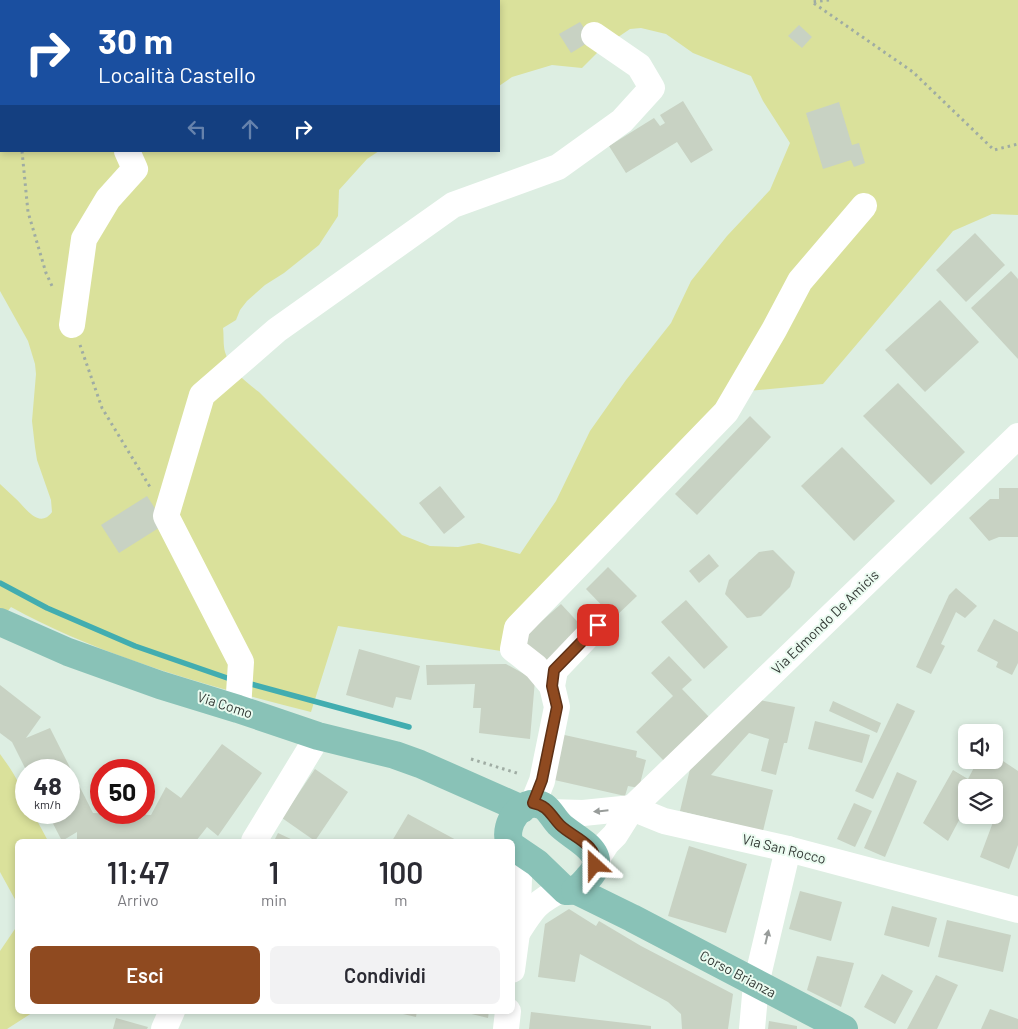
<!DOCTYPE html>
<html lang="it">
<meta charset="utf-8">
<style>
:root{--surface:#fff;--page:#f2f2f3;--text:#2b2b33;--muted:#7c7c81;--accent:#8f4a20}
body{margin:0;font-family:Barlow,sans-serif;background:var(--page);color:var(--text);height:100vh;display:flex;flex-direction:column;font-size:19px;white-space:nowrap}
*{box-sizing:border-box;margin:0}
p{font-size:16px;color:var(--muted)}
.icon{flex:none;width:28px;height:28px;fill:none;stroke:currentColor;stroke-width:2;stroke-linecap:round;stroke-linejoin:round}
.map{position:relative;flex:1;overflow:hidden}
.side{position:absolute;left:15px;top:839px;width:500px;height:175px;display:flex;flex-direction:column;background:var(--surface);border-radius:8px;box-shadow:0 2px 8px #0003}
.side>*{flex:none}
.hud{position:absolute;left:0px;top:0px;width:500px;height:152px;box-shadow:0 2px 8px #0003;background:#1a4fa0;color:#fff;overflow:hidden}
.controls{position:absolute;left:958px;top:724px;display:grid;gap:10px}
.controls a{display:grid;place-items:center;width:45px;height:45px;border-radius:8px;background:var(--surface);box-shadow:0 2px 8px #0003;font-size:25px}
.speed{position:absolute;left:15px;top:759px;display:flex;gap:10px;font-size:25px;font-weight:700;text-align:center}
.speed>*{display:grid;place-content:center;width:65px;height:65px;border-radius:50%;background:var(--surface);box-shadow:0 2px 8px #0003;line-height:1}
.speed small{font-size:12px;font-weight:400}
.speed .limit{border:8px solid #d22;background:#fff;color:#111}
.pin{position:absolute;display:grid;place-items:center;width:42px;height:42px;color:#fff;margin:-21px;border-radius:10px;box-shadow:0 2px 8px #0006}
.me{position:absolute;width:55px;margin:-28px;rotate:336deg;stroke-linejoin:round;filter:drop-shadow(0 0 4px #0008)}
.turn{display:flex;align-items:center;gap:18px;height:105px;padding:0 15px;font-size:22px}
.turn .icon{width:65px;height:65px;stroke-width:2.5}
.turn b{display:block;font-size:35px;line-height:42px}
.lanes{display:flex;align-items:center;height:48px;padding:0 15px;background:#0003;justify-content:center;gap:25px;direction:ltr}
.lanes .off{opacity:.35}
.eta{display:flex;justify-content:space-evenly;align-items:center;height:85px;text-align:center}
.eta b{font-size:30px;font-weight:600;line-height:35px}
.cta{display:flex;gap:10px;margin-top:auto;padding:10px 15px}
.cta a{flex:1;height:58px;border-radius:8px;background:var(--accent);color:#fff;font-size:20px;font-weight:600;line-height:58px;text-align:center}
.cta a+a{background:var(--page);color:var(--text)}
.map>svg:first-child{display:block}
.green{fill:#dae19b;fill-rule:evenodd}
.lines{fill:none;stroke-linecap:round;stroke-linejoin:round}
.stream{stroke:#42adb0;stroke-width:5.5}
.building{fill:#c8d2c3}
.path{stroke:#9faca3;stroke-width:3;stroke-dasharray:2.5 4;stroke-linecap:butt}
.minor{stroke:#fff;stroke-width:26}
.major{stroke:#89c2b7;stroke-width:28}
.oneway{fill:#989c9a}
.route-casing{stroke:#5d3015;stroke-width:12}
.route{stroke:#8f4a20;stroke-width:9}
.labels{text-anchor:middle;stroke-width:4;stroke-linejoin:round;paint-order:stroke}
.street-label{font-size:14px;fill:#323834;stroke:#eafbf0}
</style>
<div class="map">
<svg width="1018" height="1029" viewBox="0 0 1018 1029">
<rect width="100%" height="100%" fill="#ddeee2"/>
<g class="green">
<path d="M 0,0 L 1018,0 L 1018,215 L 992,214 L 953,231 L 823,384 L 738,392 L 501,651 L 338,626 L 311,712 C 208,686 104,658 11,607 L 0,621 L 0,484 C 5,489 10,493 15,498 C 25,507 39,530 52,512 L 51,500 L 37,460 L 35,447 L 32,421 L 36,374 L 35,364 L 28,341 L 0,291 ZM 1,1 L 499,1 L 499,86 L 512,77 L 552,65 L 582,68 L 602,48 L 630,29 L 641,28 L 666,34 L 693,53 L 751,76 L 763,101 L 790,143 L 770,190 L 727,236 L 691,281 L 671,323 L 626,380 L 590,431 L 556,501 L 520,554 L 479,543 L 458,547 L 430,546 L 402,535 L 259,392 C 246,382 230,370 225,352 C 223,345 224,335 223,328 L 236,320 L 240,310 L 247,301 L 265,285 L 284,273 L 319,245 L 338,216 L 339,190 L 367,159 L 379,151 L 1,151 Z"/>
<path d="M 0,754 C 13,772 26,790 26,812 L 33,813 L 48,841 L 18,841 L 17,903 L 0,872 Z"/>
<path d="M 17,926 L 18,1011 L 35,1011 L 7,1029 L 0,1029 L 0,951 Z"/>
</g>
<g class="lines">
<g class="stream">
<path d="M 0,583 L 47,608 L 135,646 L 233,680"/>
<path d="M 247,683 L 409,727"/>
</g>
</g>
<g class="building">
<path d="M 580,22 L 592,40 L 571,53 L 559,34 Z"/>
<path d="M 799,25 L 812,37 L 802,48 L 788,36 Z"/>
<path d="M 683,101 L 713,150 L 691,163 L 677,142 L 626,173 L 609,146 L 654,118 L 660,126 L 665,123 L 660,115 Z"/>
<path d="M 839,102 L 852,145 L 859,143 L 865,163 L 854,167 L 851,160 L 823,169 L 806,113 Z"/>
<path d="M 975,233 L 1005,265 L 966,302 L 936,270 Z"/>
<path d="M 1011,271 L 1018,279 L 1018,359 L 971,308 Z"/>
<path d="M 940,300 L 979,342 L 925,392 L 885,350 Z"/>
<path d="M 898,383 L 965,452 L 931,485 L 863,416 Z"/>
<path d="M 750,416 L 771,437 L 697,515 L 675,494 Z"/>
<path d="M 842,447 L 895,501 L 854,541 L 801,486 Z"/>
<path d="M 440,486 L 465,517 L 444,534 L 419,503 Z"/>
<path d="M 999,488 L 1018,488 L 1018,537 L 999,537 L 989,541 L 969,518 L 990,499 L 999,499 Z"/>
<path d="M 147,496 L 165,524 L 119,553 L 101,525 Z"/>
<path d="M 773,550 L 795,572 L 790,587 L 761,616 L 747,618 L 725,594 L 729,580 L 759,552 Z"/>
<path d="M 709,554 L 719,566 L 699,583 L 689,571 Z"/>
<path d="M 608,567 L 637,596 L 614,618 L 586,589 Z"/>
<path d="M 956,588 L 977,606 L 965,618 L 956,612 L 941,644 L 945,646 L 931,674 L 916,667 L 949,595 Z"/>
<path d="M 686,600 L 728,647 L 704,669 L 661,622 Z"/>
<path d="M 561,604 L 587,632 L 544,670 L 519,641 Z"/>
<path d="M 994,619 L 1018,632 L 1018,663 L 1012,675 L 996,667 L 998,662 L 977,651 Z"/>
<path d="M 359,649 L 420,666 L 411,700 L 396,697 L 393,708 L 346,695 Z"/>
<path d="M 669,656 L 692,680 L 682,689 L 709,717 L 664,761 L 636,732 L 673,696 L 651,673 Z"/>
<path d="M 506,664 L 535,680 L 530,739 L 479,733 L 481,708 L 473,708 L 475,684 L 427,685 L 426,665 Z"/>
<path d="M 0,685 L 41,717 L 26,738 L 50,728 L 93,813 L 151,815 L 166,787 L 181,798 L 222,744 L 262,773 L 218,836 L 207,827 L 196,841 L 77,841 L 77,832 L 62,841 L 47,812 L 69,812 L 69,770 L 26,770 L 12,742 L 0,733 Z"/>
<path d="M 760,700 L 795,707 L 787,743 L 784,743 L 776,775 L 761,771 L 769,739 L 749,733 L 711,775 L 773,790 L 763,831 L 680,811 L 690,769 Z"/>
<path d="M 833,701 L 881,723 L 877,733 L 829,711 Z"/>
<path d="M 897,703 L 915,711 L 873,799 L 855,791 Z"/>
<path d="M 815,721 L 870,735 L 862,763 L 808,749 Z"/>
<path d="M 560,734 L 637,751 L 636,757 L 646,760 L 639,788 L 628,786 L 625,796 L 550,779 Z"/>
<path d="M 994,755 L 1018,771 L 1018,845 L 1009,869 L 980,857 L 1002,798 L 994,793 L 994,788 L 984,788 L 979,784 L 977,788 L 966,788 L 966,807 L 948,841 L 923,823 L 953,770 L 968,779 L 978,760 L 994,760 Z"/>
<path d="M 315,769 L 348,792 L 315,841 L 282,818 Z"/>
<path d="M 897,772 L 917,781 L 885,857 L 864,848 Z"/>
<path d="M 854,803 L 872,811 L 855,847 L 837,839 Z"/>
<path d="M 408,814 L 458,841 L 392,841 Z"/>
<path d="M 278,833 L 295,841 L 274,841 Z"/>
<path d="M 689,846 L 747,864 L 726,933 L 668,916 Z"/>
<path d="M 800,891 L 842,902 L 831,941 L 789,929 Z"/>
<path d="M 892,906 L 937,918 L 929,947 L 884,935 Z"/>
<path d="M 569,909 L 596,926 L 599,921 L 641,946 L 733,994 L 728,1029 L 682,1029 L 681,1014 L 668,1002 L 580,954 L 575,982 L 538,977 L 545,924 Z"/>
<path d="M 947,920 L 1011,935 L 1003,972 L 938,957 Z"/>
<path d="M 817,956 L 854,963 L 841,1007 L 807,990 Z"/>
<path d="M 882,974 L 913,991 L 895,1024 L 864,1007 Z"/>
<path d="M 936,975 L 958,985 L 937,1029 L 907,1029 Z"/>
<path d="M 990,1009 L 1018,1019 L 1018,1029 L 981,1029 Z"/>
<path d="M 390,1011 L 417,1011 L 416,1017 Z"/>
<path d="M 459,1011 L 489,1011 L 488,1018 Z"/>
<path d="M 531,1012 L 651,1026 L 651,1029 L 529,1029 Z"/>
<path d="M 116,1018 L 148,1027 L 147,1029 L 113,1029 Z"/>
<path d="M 769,1021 L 797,1026 L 797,1029 L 768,1029 Z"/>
</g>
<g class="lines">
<g class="path">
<path d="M 829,0 L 812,2 L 913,72 L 994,150 L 1018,144"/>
<path d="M 0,85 L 1,87"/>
<path d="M 22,151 L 28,212 L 46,273 L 53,288"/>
<path d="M 80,345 L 102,408 L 150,487"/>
<path d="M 471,759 L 520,774"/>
</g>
<g class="minor">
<path d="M 72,325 L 84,239 L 108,199 L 135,169 L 127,151"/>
<path d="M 552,686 L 536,667 L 513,649 L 517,628 L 726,412 L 774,330 L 800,281 L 864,206"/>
<path d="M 238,709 L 241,662 L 166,516 L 202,395 L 277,330 L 453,205 L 558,167 L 622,121 L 652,88 L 639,66 L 594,35"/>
<path d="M 533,803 L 542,781 L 557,707 L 552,686 L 555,670 L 598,625"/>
<path d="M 549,812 L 583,813 L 632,808 L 664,821 L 788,849 L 1018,910"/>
<path d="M 254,841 L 318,736"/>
<path d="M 596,860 L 607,843 L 615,835 L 632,808 L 1018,436"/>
<path d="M 517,933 C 533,908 536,902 563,889"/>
<path d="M 512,970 L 517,933 L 520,852"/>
<path d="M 164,1029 L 172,1011"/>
<path d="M 506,1029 L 508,1011"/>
<path d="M 752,1029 L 756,984 L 788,849"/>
</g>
<g class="major">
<path d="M 0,622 L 68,652 L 160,685 L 238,709 L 318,736 L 395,755 L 420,764 L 522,809"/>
<path d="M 509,841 C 504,824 521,798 541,805 C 549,808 553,818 559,824 C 573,839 613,852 588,878 C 582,885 576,892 566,891 L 537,863 L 512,846"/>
<path d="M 575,890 L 632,918 L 844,1029"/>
</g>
</g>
<defs><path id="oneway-solid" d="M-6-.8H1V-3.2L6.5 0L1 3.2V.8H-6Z" transform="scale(1.25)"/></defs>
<g class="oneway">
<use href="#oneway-solid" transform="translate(601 811) rotate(174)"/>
<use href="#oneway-solid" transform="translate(767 937) rotate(-77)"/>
</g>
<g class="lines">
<defs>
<path id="route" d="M 595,865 C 598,844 572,837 560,825 C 550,815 549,806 533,803 L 542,780 L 557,707 L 552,686 L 554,670 L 598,625"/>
</defs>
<use href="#route" class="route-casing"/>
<use href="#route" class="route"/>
</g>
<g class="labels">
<g class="street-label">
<text transform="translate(825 622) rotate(-44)" y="5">Via Edmondo De Amicis</text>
<text transform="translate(225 705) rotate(18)" y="5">Via Como</text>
<text transform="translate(784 849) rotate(14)" y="5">Via San Rocco</text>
<text transform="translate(738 974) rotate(28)" y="5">Corso Brianza</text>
</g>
</g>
</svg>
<div class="controls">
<a><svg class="icon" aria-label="sound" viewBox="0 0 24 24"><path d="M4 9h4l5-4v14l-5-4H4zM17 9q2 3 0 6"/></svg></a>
<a><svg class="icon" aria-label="layers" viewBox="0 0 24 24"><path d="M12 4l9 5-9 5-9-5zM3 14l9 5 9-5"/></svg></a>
</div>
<div class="speed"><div>48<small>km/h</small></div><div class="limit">50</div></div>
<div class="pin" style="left:598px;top:625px;background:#d93025"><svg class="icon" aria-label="arrive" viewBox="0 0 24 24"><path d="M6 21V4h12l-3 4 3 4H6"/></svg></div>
<svg class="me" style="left:595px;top:865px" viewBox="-20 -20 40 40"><path d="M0-17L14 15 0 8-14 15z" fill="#8f4a20" stroke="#fff" stroke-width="4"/></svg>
<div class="hud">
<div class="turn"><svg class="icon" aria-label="right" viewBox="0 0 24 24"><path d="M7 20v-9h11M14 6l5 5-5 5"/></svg><div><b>30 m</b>Località Castello</div></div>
<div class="lanes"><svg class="icon off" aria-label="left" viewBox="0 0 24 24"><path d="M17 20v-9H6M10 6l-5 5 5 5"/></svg><svg class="icon off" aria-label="ahead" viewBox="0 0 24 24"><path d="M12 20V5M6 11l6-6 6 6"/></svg><svg class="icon" aria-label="right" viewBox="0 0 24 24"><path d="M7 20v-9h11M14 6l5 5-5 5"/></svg></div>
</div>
<section class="side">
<div class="eta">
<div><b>11:47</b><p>Arrivo</p></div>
<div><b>1</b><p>min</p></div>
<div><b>100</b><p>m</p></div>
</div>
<div class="cta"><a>Esci</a><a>Condividi</a></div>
</section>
</div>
